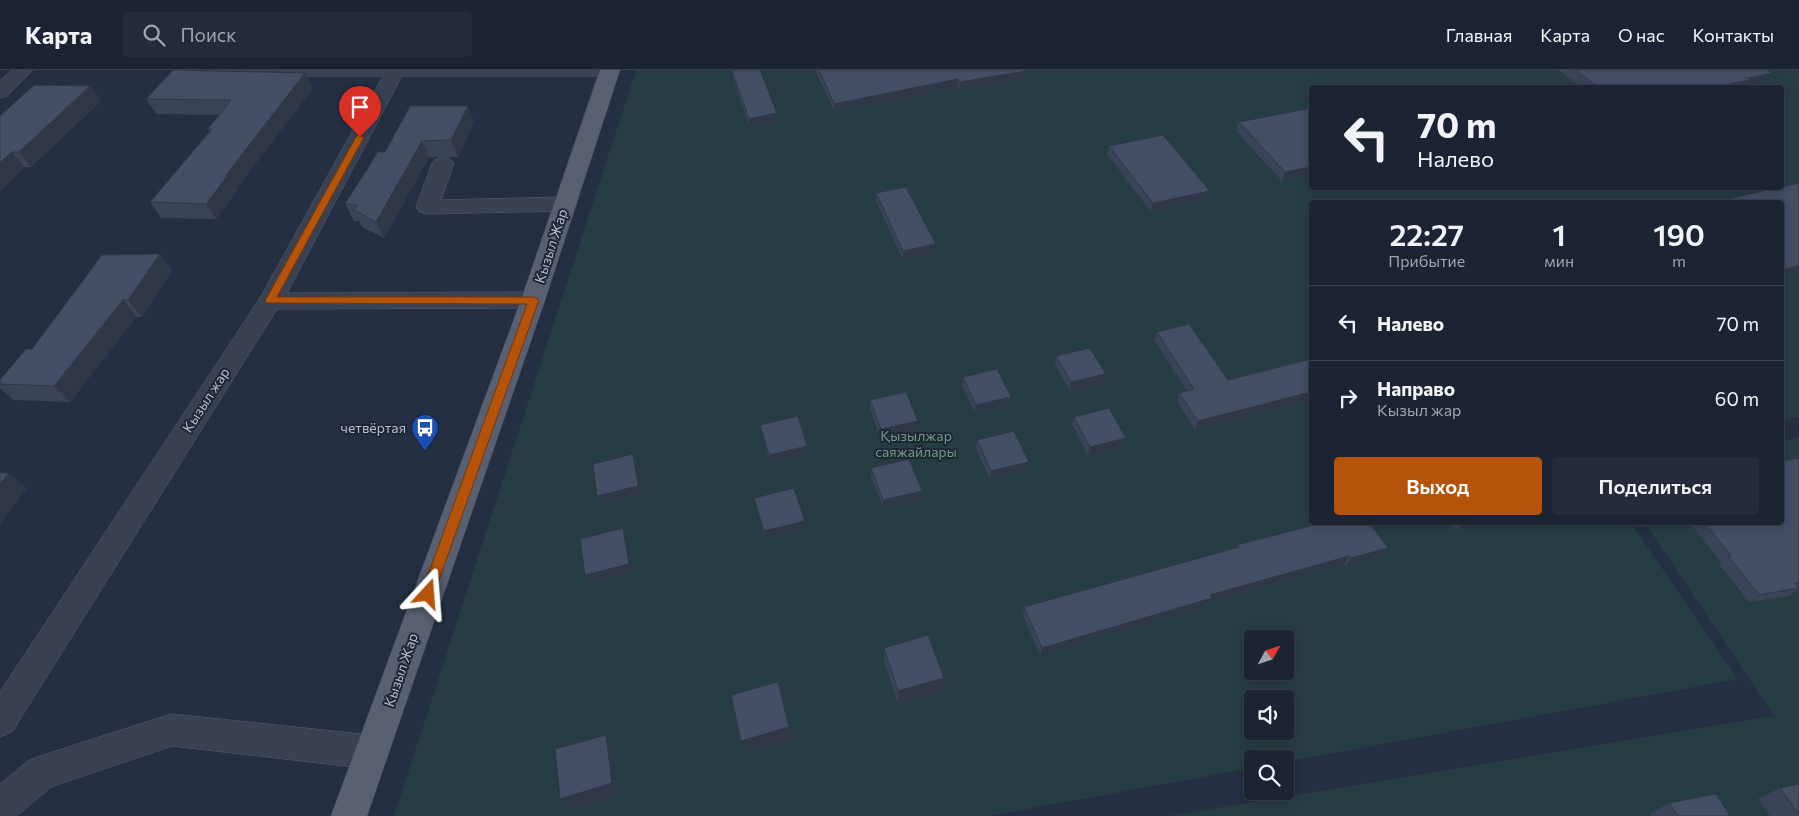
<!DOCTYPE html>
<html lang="ru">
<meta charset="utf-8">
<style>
:root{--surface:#1c2332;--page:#252b3a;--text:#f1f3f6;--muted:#a0a4ac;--line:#3a404d;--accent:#b45309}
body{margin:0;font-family:Commissioner,sans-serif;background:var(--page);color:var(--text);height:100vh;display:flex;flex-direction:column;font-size:19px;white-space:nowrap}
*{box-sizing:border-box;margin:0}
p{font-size:16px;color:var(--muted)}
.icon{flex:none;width:28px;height:28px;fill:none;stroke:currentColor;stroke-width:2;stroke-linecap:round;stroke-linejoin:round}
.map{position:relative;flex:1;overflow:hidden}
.side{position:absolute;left:1309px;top:130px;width:475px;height:325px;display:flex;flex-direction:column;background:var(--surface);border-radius:5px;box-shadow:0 2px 12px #0003,0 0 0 1px var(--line)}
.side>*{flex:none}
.hud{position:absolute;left:1309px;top:15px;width:475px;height:105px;border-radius:5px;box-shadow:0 2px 12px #0003,0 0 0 1px var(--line);background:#1c2332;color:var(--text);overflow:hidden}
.needle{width:32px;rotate:50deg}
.fabs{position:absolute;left:1244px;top:560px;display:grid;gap:10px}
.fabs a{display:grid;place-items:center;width:50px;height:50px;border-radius:5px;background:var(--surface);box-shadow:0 2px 12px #0003,0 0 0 1px var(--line);font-size:25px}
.pin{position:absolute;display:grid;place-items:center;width:42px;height:42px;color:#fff;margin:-51px -21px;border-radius:50% 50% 50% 0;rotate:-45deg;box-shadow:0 0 5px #0007}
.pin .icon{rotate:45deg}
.me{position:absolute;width:55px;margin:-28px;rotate:19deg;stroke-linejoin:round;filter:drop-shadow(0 0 4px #0008)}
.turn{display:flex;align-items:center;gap:18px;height:105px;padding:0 25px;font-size:22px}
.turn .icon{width:65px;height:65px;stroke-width:2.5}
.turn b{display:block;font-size:35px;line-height:42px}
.eta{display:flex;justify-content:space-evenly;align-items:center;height:85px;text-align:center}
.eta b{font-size:30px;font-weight:600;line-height:35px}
.cta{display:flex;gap:10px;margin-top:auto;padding:10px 25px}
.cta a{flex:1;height:58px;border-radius:5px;background:var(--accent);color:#fff;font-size:20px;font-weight:600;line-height:58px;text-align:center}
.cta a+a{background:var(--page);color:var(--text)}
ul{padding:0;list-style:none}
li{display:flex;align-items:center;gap:15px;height:75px;padding:0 25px;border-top:1px solid var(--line)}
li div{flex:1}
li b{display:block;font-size:19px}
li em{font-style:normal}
header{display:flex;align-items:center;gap:30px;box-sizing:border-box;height:70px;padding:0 25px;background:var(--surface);border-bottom:1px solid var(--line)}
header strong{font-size:24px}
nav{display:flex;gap:28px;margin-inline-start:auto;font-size:18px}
.search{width:350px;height:45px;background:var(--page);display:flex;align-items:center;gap:12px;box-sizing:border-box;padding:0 18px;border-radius:5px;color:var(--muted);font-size:19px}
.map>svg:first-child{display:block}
.green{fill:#273d44;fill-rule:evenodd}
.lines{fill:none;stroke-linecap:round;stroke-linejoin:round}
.minor-casing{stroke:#555c6d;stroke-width:1}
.major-casing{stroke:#434a5c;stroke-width:1}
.minor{fill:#3a4152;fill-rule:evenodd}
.major{fill:#586072;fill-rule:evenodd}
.wall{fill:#3a4357}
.shaded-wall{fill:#303747}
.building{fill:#444e65;stroke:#303747}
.route{fill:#b45309;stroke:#753606}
.labels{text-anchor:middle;stroke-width:4;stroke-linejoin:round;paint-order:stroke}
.street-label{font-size:14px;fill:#b7bdcc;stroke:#1e2638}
.poi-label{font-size:14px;fill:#b7bdcc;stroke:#1e2638;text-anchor:end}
.park-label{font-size:14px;fill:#6d9e7d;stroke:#1e2638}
</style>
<header>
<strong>Карта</strong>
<div class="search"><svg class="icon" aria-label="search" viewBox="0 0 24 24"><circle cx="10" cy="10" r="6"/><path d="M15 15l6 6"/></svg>Поиск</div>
<nav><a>Главная</a><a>Карта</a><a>О нас</a><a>Контакты</a></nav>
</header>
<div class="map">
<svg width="1799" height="746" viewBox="0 0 1799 746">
<rect width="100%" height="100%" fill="#252f43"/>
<g class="green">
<path d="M 636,0 L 1799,0 L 1799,347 L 1781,351 L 1781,132 L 1311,132 L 1311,452 L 1631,453 L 1738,609 L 1285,692 L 1285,689 L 1252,689 L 1252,698 L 988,746 L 394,746 ZM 1311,18 L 1781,18 L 1781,118 L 1311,118 ZM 1252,569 L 1285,569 L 1285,601 L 1252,601 ZM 1252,629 L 1285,629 L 1285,661 L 1252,661 Z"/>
<path d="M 1799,367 L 1799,746 L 1168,746 L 1774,646 L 1645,453 L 1781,452 L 1781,371 Z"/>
</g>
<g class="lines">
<defs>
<g id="minor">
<path d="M 12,0 L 33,0 L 7,26 L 0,28 L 0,11 Z"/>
<path d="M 209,0 L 609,0 L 606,4 L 599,6 L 402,6 L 287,223 L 533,222 L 542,224 L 545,230 L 542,236 L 533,238 L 277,239 L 12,662 L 0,667 L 0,622 L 260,228 L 383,6 L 219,6 L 212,4 Z"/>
<path d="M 443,87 L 450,89 L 454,93 L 441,130 L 565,127 L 573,129 L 576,134 L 573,139 L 565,141 L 427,144 L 419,142 L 416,137 L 432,93 L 436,89 Z"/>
<path d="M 172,644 L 371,665 L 383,670 L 388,682 L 383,694 L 371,699 L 172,676 L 51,717 L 17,746 L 0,746 L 0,714 L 28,691 L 40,686 Z"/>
</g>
<path id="major" d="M 600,0 L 620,0 L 545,230 L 367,746 L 331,746 L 521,230 Z"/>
</defs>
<use href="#minor" class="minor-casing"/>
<use href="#major" class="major-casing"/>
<use href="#minor" class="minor"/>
<use href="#major" class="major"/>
</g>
<g class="wall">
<path d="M 815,0 L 1026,0 L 1025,9 L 959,20 L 958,18 L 835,42 Z"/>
<path d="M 1558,0 L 1767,0 L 1766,11 L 1746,15 L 1745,18 L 1582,18 Z"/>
<path d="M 732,1 L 777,43 L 778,52 L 750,58 L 733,9 Z"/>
<path d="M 305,3 L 313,18 L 237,118 L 238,120 L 216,149 L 161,148 L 150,132 L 210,62 L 208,59 L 219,45 L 156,44 L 146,29 Z"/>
<path d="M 90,16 L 101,31 L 31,97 L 24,97 L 0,121 L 0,46 Z"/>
<path d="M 1311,38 L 1311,105 L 1282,111 L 1236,61 L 1239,52 Z"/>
<path d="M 474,52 L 458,87 L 429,87 L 384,168 L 362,157 L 359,151 L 354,151 L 345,134 L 385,82 Z"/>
<path d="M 1109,76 L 1210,121 L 1207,130 L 1151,142 L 1107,84 Z"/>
<path d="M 876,123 L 936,174 L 935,183 L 903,190 L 876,131 Z"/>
<path d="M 160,184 L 172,200 L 142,247 L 136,247 L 70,332 L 13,330 L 0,318 L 0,310 L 32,279 Z"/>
<path d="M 1157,262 L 1228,310 L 1311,289 L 1311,329 L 1195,360 L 1177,331 L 1179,323 L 1187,321 L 1154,270 Z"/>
<path d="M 1056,286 L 1106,304 L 1104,313 L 1070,321 L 1055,294 Z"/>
<path d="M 963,307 L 1010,335 L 975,343 L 962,316 Z"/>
<path d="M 870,330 L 918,359 L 881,368 L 870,339 Z"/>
<path d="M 1074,347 L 1126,368 L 1124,376 L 1088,385 L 1072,355 Z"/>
<path d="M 760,355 L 808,384 L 770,393 L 762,363 Z"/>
<path d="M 977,370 L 1029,392 L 1027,400 L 990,409 L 976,379 Z"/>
<path d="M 1799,388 L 1799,519 L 1789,526 L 1749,532 L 1719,494 L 1721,492 L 1689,452 L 1781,452 Z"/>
<path d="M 871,398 L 922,421 L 922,429 L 883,438 L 871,406 Z"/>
<path d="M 754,428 L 806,459 L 765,469 Z"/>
<path d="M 1450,452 L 1484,452 L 1456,461 Z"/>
<path d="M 1237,475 L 1388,478 L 1382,486 L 1346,496 L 1344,494 L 1210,532 L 1208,536 L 1040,585 L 1023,545 L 1024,537 L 1236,478 Z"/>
<path d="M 884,578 L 944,608 L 943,621 L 898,634 L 884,592 Z"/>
<path d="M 1799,714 L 1799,746 L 1770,746 L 1758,729 L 1780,718 Z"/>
<path d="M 1669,733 L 1730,746 L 1651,746 L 1650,744 Z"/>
</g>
<g class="shaded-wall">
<path d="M 1026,1 L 1025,9 L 959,20 L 960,12 Z"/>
<path d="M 305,3 L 313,18 L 237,118 L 238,120 L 216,149 L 206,134 L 226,105 Z"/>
<path d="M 1772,3 L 1766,11 L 1746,15 L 1745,18 L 1709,18 Z"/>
<path d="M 958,9 L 958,18 L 835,42 L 834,34 Z"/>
<path d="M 90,16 L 101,31 L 31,97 L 19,82 Z"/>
<path d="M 468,36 L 474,52 L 458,87 L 451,70 Z"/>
<path d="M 777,43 L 778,52 L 750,58 L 749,49 Z"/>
<path d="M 422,71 L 429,87 L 384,168 L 376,152 Z"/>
<path d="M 12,82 L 24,97 L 0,121 L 0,93 Z"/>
<path d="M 1311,97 L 1311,105 L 1282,111 L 1285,102 Z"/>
<path d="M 1210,121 L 1207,130 L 1151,142 L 1153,133 Z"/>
<path d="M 936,174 L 935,183 L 903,190 L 903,181 Z"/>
<path d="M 160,184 L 172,200 L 142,247 L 128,230 Z"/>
<path d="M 1799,196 L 1799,202 L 1781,207 L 1781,200 Z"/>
<path d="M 123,230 L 136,247 L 70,332 L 54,316 Z"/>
<path d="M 1106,304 L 1104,313 L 1070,321 L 1071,312 Z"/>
<path d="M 1311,322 L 1311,329 L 1195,360 L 1198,351 Z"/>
<path d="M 1011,327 L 1010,335 L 975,343 L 976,335 Z"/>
<path d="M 918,351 L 918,359 L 881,368 L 881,359 Z"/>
<path d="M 1126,368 L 1124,376 L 1088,385 L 1090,377 Z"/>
<path d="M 807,376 L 808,384 L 770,393 L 769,385 Z"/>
<path d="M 633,384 L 636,393 L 641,424 L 601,434 L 597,426 Z"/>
<path d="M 1029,392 L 1027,400 L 990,409 L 991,401 Z"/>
<path d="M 9,403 L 27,418 L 0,454 L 0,414 Z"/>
<path d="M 922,421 L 922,429 L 883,438 L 883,430 Z"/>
<path d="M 805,451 L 806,459 L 765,469 L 764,461 Z"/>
<path d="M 1484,452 L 1456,461 L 1462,453 Z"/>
<path d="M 623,458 L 626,466 L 632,502 L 588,512 L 585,505 Z"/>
<path d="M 1388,478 L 1382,486 L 1346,496 L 1351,488 Z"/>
<path d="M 1349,486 L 1344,494 L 1210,532 L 1208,536 L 1040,585 L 1042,578 L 1210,525 Z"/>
<path d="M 944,608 L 943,621 L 898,634 L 898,621 Z"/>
<path d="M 789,657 L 792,670 L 745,683 L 741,671 Z"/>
<path d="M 606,665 L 613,677 L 620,725 L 569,740 L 560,729 Z"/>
</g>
<g class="building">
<path d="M 173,0 L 305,3 L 226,105 L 228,105 L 206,134 L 150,132 L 212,59 L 208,59 L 231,30 L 146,29 Z"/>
<path d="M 738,0 L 760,0 L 777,43 L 749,49 L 732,1 Z"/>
<path d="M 819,0 L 1026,0 L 1026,1 L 960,12 L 958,9 L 834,34 Z"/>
<path d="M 1575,0 L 1767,0 L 1772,3 L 1748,8 L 1751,10 L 1709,18 L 1599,18 Z"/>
<path d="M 34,15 L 90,16 L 19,82 L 12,82 L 0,93 L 0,46 Z"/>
<path d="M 410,36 L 468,36 L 451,70 L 422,71 L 376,152 L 354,140 L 357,135 L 345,134 L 378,82 L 385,82 Z"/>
<path d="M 1311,38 L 1311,97 L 1285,102 L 1239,52 Z"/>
<path d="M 1163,65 L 1210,121 L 1153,133 L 1109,76 Z"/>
<path d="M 1799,113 L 1799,196 L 1781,200 L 1781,132 L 1714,132 Z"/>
<path d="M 906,117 L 936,174 L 903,181 L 876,123 Z"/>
<path d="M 160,184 L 128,230 L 123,230 L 54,316 L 0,314 L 0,310 L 26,279 L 32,279 L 102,185 Z"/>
<path d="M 1189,254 L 1228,310 L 1311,289 L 1311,322 L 1198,351 L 1179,323 L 1194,319 L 1157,262 Z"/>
<path d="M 1090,278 L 1106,304 L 1071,312 L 1056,286 Z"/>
<path d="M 997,299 L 1011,327 L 976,335 L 963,307 Z"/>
<path d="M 906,322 L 918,351 L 881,359 L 870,330 Z"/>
<path d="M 1109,338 L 1126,368 L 1090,377 L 1074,347 Z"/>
<path d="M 798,346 L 807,376 L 769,385 L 760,355 Z"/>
<path d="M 1014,361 L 1029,392 L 991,401 L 977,370 Z"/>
<path d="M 633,384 L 638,416 L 597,426 L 593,394 Z"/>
<path d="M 1799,388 L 1799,513 L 1795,513 L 1799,518 L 1759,525 L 1728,486 L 1731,486 L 1704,452 L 1781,452 L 1781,391 Z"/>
<path d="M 909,389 L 922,421 L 883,430 L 871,398 Z"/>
<path d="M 0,403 L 9,403 L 0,414 Z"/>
<path d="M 794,418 L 805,451 L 764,461 L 754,428 Z"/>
<path d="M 1325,452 L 1369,452 L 1388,478 L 1351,488 L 1349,486 L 1210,525 L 1212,528 L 1042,578 L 1024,537 L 1239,477 L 1237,475 Z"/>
<path d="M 623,458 L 629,494 L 585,505 L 580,469 Z"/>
<path d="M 928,565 L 944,608 L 898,621 L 884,578 Z"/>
<path d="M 778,612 L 789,657 L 741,671 L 731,625 Z"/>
<path d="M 606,665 L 612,713 L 560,729 L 555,679 Z"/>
<path d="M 1799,714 L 1799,744 L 1780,718 Z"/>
<path d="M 1716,724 L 1730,746 L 1678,746 L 1669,733 Z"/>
</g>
<path class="route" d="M 357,65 L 364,67 L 277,227 L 534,227 L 539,230 L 434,524 L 428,529 L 421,524 L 527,234 L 267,233 L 265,231 Z"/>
<defs>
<symbol id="bus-pin" viewBox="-11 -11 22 30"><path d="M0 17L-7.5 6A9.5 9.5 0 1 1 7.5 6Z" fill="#1a4fb4" stroke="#1e2638"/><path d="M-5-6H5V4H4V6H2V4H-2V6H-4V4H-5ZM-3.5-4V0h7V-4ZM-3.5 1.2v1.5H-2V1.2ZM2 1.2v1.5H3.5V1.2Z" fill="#fff"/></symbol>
</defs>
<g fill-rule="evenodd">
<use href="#bus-pin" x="409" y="342" width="32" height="43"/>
</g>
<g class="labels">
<g class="street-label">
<text transform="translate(551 176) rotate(-72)" y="5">Кызыл Жар</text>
<text transform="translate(206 330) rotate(-57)" y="5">Кызыл жар</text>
<text transform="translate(401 600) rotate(-71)" y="5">Кызыл Жар</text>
</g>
<g class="poi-label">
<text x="406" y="363">четвёртая</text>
</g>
<g class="park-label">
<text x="916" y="371">Қызылжар<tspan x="916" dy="16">саяжайлары</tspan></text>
</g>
</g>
</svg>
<div class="fabs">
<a><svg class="needle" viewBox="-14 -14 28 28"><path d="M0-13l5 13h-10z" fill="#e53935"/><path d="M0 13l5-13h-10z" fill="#a0a4ac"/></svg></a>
<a><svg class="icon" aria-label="sound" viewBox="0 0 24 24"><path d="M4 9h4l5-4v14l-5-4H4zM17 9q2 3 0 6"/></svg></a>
<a><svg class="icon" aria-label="search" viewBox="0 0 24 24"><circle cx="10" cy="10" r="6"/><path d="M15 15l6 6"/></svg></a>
</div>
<div class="pin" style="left:360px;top:67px;background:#d93025"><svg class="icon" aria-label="arrive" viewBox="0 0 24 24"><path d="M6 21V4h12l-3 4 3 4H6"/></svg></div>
<svg class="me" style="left:428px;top:524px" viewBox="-20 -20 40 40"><path d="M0-17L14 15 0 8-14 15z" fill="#b45309" stroke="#fff" stroke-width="4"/></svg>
<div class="hud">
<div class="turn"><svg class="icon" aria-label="left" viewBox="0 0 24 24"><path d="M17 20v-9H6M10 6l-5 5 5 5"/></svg><div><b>70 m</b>Налево</div></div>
</div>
<section class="side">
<div class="eta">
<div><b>22:27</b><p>Прибытие</p></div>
<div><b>1</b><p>мин</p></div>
<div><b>190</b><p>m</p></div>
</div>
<ul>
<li><svg class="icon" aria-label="left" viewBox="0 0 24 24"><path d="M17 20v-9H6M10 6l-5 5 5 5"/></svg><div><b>Налево</b></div><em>70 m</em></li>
<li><svg class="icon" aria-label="right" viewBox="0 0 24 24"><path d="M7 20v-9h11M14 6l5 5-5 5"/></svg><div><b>Направо</b><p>Кызыл жар</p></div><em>60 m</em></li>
</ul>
<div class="cta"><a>Выход</a><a>Поделиться</a></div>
</section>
</div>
